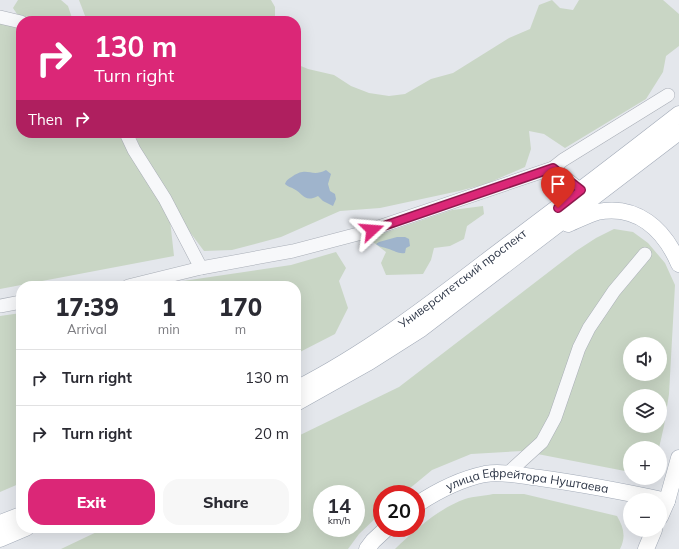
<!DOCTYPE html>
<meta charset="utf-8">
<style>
:root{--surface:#fff;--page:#f7f7f7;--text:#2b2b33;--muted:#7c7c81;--line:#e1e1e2;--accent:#db2777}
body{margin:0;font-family:Mulish,sans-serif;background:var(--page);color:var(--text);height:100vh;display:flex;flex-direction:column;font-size:15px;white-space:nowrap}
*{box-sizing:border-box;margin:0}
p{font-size:13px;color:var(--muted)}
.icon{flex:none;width:22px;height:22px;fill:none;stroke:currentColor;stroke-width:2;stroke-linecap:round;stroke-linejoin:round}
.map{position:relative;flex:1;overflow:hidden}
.sheet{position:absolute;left:16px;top:281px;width:285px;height:252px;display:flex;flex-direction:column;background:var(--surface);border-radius:16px;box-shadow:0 4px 16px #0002}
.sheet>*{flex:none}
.top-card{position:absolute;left:16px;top:16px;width:285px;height:122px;border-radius:16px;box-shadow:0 4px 16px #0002;background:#db2777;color:#fff;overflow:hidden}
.buttons{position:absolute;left:623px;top:337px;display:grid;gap:8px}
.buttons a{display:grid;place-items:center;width:44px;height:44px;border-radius:50%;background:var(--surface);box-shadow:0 4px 16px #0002;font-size:20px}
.speed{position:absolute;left:313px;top:485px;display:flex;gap:8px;font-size:20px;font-weight:700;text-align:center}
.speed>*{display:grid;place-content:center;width:52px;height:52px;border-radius:50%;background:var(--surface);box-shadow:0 4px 16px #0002;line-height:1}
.speed small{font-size:10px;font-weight:400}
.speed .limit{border:6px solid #d22;background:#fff;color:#111}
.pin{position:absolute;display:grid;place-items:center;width:34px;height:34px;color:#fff;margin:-41px -17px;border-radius:50% 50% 50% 0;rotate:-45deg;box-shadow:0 0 4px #0007}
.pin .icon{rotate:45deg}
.me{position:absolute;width:44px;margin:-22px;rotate:71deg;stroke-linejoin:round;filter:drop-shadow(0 0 3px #0008)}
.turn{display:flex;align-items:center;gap:14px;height:84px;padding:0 12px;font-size:18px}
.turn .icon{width:52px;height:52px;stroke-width:2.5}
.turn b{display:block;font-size:28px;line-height:34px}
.then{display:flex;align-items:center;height:38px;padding:0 12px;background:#0003;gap:8px;font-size:15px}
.eta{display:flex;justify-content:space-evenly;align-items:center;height:68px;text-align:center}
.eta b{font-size:24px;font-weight:800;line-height:28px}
.action{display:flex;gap:8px;margin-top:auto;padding:8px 12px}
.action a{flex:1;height:46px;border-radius:16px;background:var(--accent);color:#fff;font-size:16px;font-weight:800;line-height:46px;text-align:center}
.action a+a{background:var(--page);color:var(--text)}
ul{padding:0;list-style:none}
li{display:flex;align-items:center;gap:12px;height:56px;padding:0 12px;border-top:1px solid var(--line)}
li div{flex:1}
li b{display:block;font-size:15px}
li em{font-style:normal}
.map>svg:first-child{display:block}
.green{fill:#c9d6c5;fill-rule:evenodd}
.water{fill:#9fb4cc}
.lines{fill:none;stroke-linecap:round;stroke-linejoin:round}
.minor-casing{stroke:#a9aeb7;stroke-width:14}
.major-casing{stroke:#a3abb8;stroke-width:17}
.minor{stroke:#f7f8fa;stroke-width:13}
.major{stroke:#fff;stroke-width:16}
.route-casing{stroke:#8e194d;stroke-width:10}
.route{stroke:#db2777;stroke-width:7}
.labels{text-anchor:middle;stroke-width:3.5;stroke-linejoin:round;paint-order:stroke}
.street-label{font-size:12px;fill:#2b3445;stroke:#f4f6f9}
</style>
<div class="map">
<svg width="679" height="549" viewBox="0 0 679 549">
<rect width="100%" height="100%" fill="#e4e7ec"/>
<g class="green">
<path d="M 18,0 L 61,0 L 68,6 L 73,21 L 32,21 L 19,17 L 13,8 Z"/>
<path d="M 79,0 L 271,0 L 275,7 L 275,21 L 87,21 Z"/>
<path d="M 552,0 L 560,8 L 573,10 L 579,0 L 663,0 L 679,14 L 679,46 L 666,56 L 663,72 L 646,99 L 565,148 L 544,134 L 529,131 L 531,149 L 525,167 L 486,184 L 459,191 L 380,208 L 340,211 L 281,237 L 232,250 L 204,251 L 186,227 L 140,147 L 134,133 L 296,133 L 296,64 L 308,69 L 334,75 L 351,86 L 369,93 L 389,96 L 405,94 L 431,79 L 453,73 L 509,38 L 530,29 L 539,5 Z"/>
<path d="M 0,21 L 21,28 L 21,133 L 122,133 L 170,220 L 174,256 L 0,289 Z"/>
<path d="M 483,206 L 484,214 L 467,226 L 464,239 L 450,246 L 434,248 L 431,260 L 423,274 L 386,275 L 381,263 L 386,252 L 369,239 L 381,234 L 452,210 Z"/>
<path d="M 614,229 L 633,232 L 648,243 L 665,263 L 675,285 L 669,394 L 664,426 L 659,448 L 630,448 L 630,472 L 522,451 L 471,454 L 432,470 L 403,494 L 382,494 L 382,512 L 359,534 L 348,549 L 61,549 L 105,528 L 296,528 L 296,437 L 399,387 L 576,251 L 596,238 ZM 630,344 L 660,344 L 660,374 L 630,374 ZM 630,396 L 660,396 L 660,426 L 630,426 ZM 322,494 L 356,494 L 356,528 L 322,528 Z"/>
<path d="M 336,252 L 346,268 L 339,281 L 348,308 L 335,334 L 296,354 L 296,286 L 149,286 L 291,265 Z"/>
<path d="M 21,313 L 21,483 L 0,492 L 0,316 Z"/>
<path d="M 493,494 L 524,494 L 617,516 C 624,528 626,537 620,549 L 395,549 C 416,529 438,509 465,499 C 474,496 484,496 493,494 Z"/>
</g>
<g class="water">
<path d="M 326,170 L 331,174 L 328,184 L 330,191 L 335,194 L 336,199 L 333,206 L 323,201 L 318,196 C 304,203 304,194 294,189 C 291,187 288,187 285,184 C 287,179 289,179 293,176 C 308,166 311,178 326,170 Z"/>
<path d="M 397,237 L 405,237 L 409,239 L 410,246 L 406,248 L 405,253 C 398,254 395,251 389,249 C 384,247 381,248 376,244 L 379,242 Z"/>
</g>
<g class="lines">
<defs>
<g id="minor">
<path d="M 0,17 L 21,22"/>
<path d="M 126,133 L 134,150 L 165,199 L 201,268"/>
<path d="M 553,168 L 581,190"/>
<path d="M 128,286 L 201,268 L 293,251 L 358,234 L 553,168 L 563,160 L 668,95"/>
<path d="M 0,306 L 21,302"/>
<path d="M 508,473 L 542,442 L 555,418 L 579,348 L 589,328 L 614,291 L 645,254"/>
</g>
<g id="major">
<path d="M 568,224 C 578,220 587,215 597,212 C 637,204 664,229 679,264"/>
<path id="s1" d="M 296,389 C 365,354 428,306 489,259 C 553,211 616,163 679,114"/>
<path d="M 296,403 L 369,362 L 421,329 L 679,132"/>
<path id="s2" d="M 416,505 C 437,491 461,479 485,474 C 503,471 523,476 540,478 C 583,484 625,492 667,501"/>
<path d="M 660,517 L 667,501 L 679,458"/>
<path d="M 0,523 L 21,515"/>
<path d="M 0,539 L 26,528"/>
<path d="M 367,549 L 373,541 L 387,528"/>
<path d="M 646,549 L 654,530"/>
</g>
</defs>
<use href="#minor" class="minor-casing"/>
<use href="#major" class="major-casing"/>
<use href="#minor" class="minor"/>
<use href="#major" class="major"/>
</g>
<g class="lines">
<defs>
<path id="route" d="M 372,230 L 553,168 L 581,190 L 558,208"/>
</defs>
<use href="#route" class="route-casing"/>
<use href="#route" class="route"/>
</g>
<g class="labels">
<g class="street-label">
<text dy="4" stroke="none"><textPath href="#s1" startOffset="200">Университетский проспект</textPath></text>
<text dy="4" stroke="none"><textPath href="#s2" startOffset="118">улица Ефрейтора Нуштаева</textPath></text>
</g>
</g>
</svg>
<div class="buttons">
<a><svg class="icon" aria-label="sound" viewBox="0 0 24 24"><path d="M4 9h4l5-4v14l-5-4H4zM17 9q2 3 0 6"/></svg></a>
<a><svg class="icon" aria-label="layers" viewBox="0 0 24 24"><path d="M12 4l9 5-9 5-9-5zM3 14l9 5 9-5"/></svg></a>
<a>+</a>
<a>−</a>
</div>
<div class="speed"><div>14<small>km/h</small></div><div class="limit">20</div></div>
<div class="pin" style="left:558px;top:208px;background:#d93025"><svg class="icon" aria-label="arrive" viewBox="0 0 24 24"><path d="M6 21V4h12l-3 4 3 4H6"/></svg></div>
<svg class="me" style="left:372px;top:230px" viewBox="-20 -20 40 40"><path d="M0-17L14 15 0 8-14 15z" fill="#db2777" stroke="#fff" stroke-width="4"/></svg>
<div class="top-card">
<div class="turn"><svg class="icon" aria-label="right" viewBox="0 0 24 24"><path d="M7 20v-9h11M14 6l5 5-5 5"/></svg><div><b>130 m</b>Turn right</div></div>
<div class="then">Then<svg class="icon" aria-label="right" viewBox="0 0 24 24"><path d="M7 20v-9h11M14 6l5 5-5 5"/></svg></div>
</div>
<section class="sheet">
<div class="eta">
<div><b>17:39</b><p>Arrival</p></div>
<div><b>1</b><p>min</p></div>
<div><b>170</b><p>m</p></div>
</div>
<ul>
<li><svg class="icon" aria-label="right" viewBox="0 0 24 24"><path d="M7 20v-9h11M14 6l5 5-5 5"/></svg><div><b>Turn right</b></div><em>130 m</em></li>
<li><svg class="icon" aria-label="right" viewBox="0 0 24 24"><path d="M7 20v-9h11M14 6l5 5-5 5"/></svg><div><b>Turn right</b></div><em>20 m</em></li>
</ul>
<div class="action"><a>Exit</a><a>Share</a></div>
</section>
</div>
